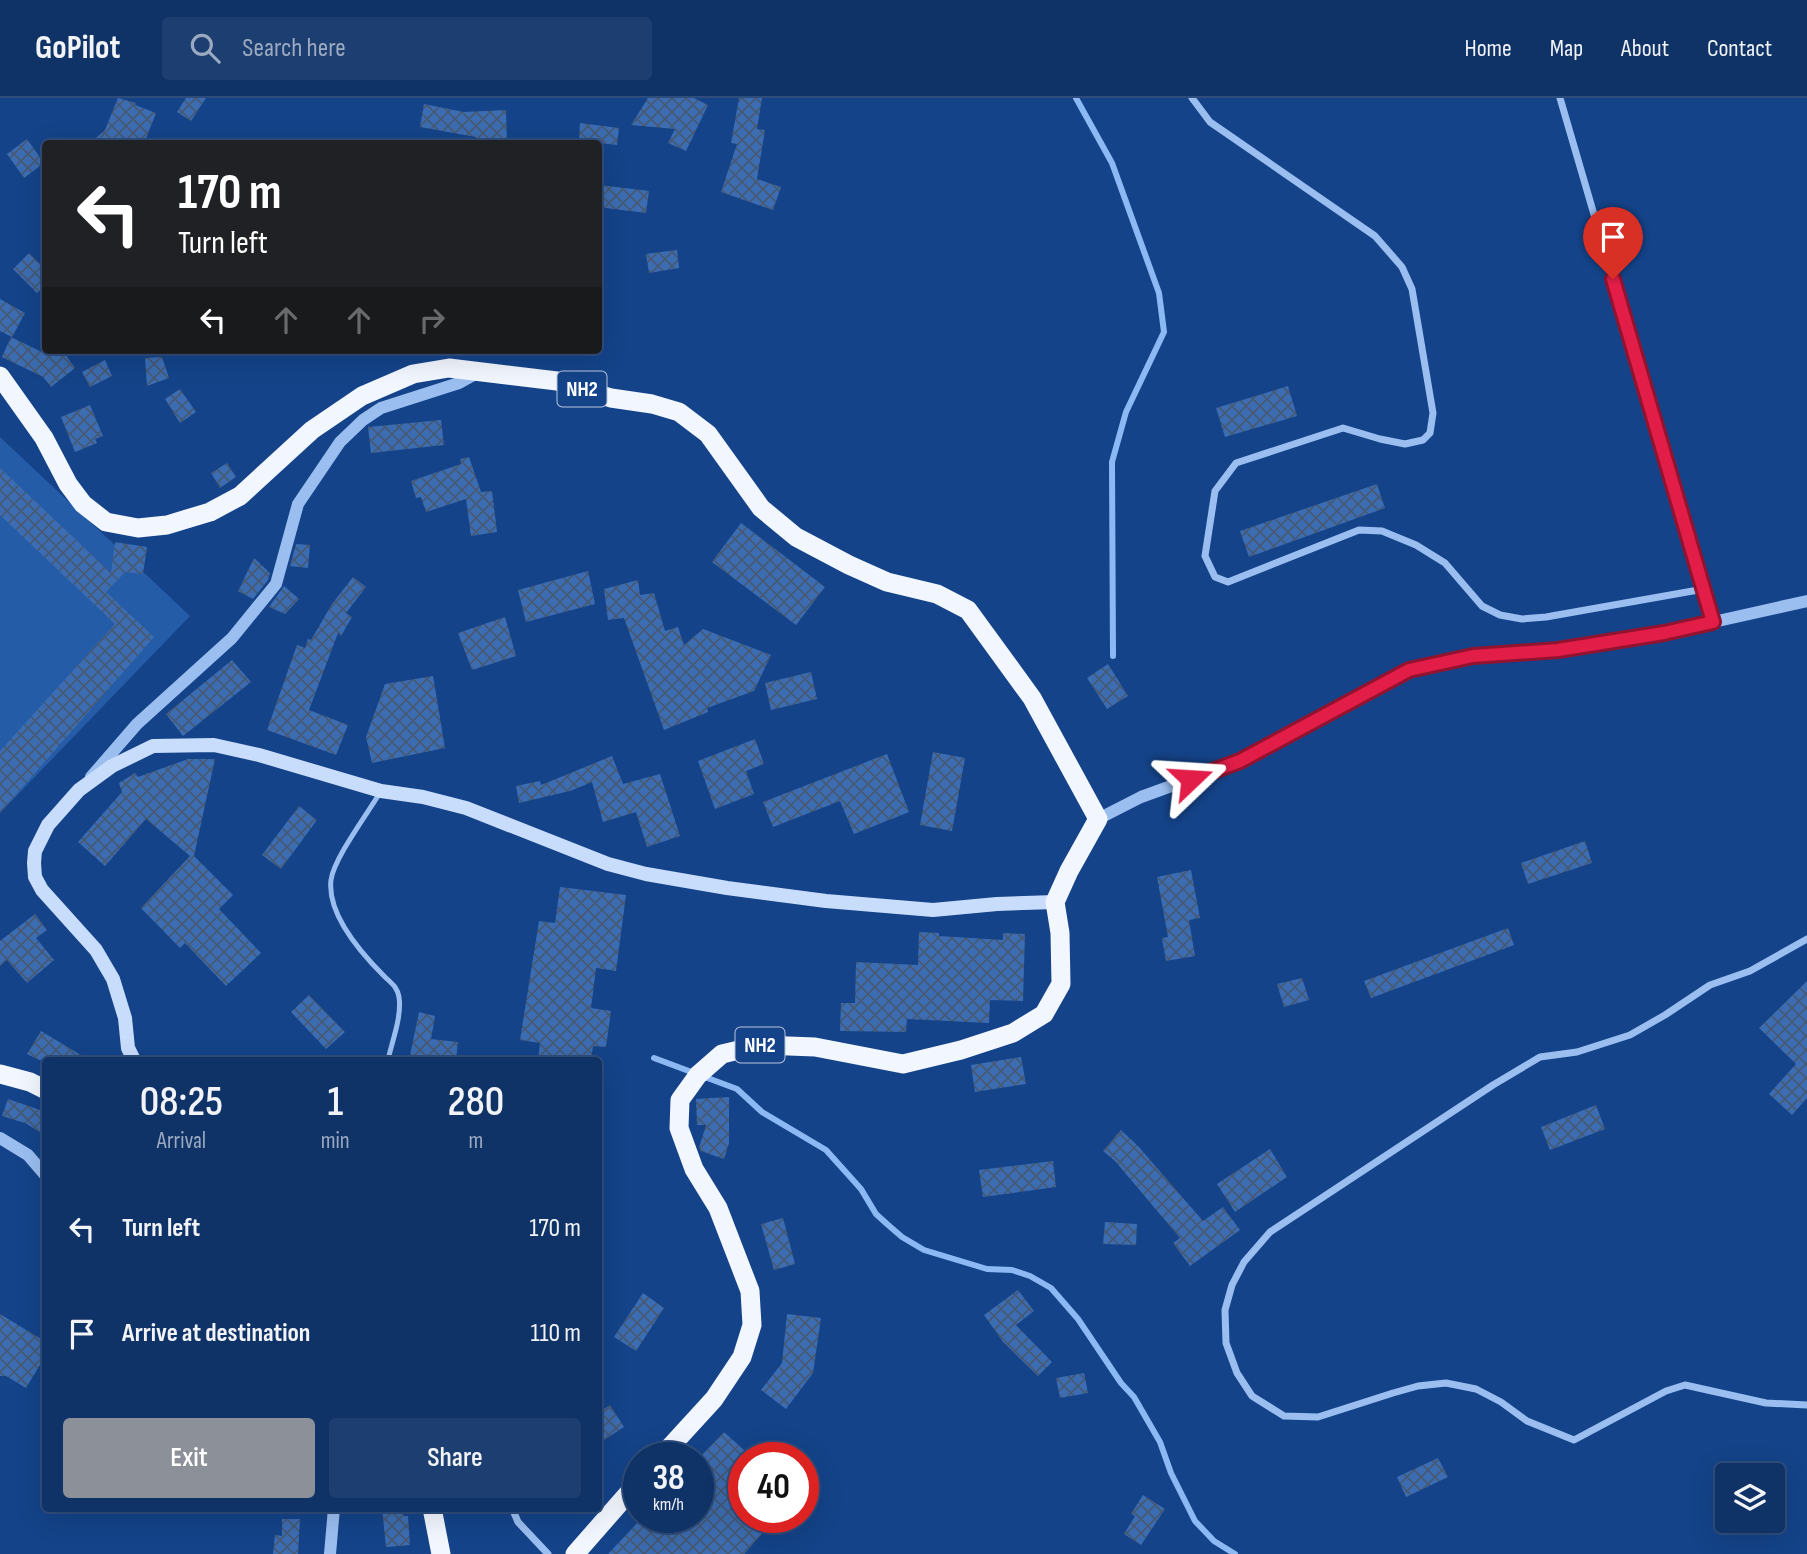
<!DOCTYPE html>
<style>
:root{--surface:#0f3267;--page:#1d3e70;--text:#f1f3f6;--muted:#9baac0;--line:#2f4d7b;--accent:#8c9099}
body{margin:0;font-family:"Sofia Sans Condensed",sans-serif;background:var(--page);color:var(--text);height:100vh;display:flex;flex-direction:column;font-size:26px;white-space:nowrap}
*{box-sizing:border-box;margin:0}
p{font-size:23px;color:var(--muted)}
.icon{flex:none;width:38px;height:38px;fill:none;stroke:currentColor;stroke-width:2;stroke-linecap:round;stroke-linejoin:round}
.map{position:relative;flex:1;overflow:hidden}
.sheet{position:absolute;left:42px;top:959px;width:560px;height:455px;display:flex;flex-direction:column;background:var(--surface);border-radius:7px;box-shadow:0 7px 28px #0002,0 0 0 2px var(--line)}
.sheet>*{flex:none}
.guide{position:absolute;left:42px;top:42px;width:560px;height:214px;border-radius:7px;box-shadow:0 7px 28px #0002,0 0 0 2px var(--line);background:#202124;color:#fff;overflow:hidden}
.tools{position:absolute;left:1715px;top:1365px;display:grid;gap:14px}
.tools a{display:grid;place-items:center;width:70px;height:70px;border-radius:7px;background:var(--surface);box-shadow:0 7px 28px #0002,0 0 0 2px var(--line);font-size:35px}
.speed{position:absolute;left:623px;top:1344px;display:flex;gap:14px;font-size:35px;font-weight:700;text-align:center}
.speed>*{display:grid;place-content:center;width:91px;height:91px;border-radius:50%;background:var(--surface);box-shadow:0 7px 28px #0002,0 0 0 2px var(--line);line-height:1}
.speed small{font-size:18px;font-weight:400}
.speed .limit{border:10px solid #d22;background:#fff;color:#111}
.pin{position:absolute;display:grid;place-items:center;width:60px;height:60px;color:#fff;margin:-72px -30px;border-radius:50% 50% 50% 0;rotate:-45deg;box-shadow:0 0 7px #0007}
.pin .icon{rotate:45deg}
.me{position:absolute;width:77px;margin:-38px;rotate:70deg;stroke-linejoin:round;filter:drop-shadow(0 0 5px #0008)}
.turn{display:flex;align-items:center;gap:24px;height:147px;padding:0 21px;font-size:32px}
.turn .icon{width:91px;height:91px;stroke-width:2.5}
.turn b{display:block;font-size:49px;line-height:60px}
.lanes{display:flex;align-items:center;height:66px;padding:0 21px;background:#0003;justify-content:center;gap:35px;direction:ltr}
.lanes .off{opacity:.35}
.eta{display:flex;justify-content:space-evenly;align-items:center;height:119px;text-align:center}
.eta b{font-size:42px;font-weight:600;line-height:49px}
.cta{display:flex;gap:14px;margin-top:auto;padding:14px 21px}
.cta a{flex:1;height:80px;border-radius:7px;background:var(--accent);color:#fff;font-size:28px;font-weight:600;line-height:80px;text-align:center}
.cta a+a{background:var(--page);color:var(--text)}
ul{padding:0;list-style:none}
li{display:flex;align-items:center;gap:21px;height:105px;padding:0 21px}
li div{flex:1}
li b{display:block;font-size:26px}
li em{font-style:normal}
header{display:flex;align-items:center;gap:42px;box-sizing:border-box;height:98px;padding:0 35px;background:var(--surface);border-bottom:2px solid var(--line)}
header strong{font-size:33px}
nav{display:flex;gap:38px;margin-inline-start:auto;font-size:24px}
.search{width:490px;height:63px;background:var(--page);display:flex;align-items:center;gap:18px;box-sizing:border-box;padding:0 24px;border-radius:7px;color:var(--muted);font-size:26px}
.map>svg:first-child{display:block}
.green{fill:#255ca8}
.lines{fill:none;stroke-linecap:round;stroke-linejoin:round}
.stream{stroke:#8cb8f3;stroke-width:6}
.building{fill:url(#building-cross-hatch)}
.service{stroke:#9abef0;stroke-width:5}
.minor{stroke:#9abef0;stroke-width:7}
.tertiary{stroke:#9abef0;stroke-width:12}
.secondary{stroke:#c8dcfb;stroke-width:14}
.trunk{stroke:#f1f6ff;stroke-width:19}
.route-casing{stroke:#92132f;stroke-width:18}
.route{stroke:#e11d48;stroke-width:12}
.labels{text-anchor:middle;stroke-width:5;stroke-linejoin:round;paint-order:stroke}
.shield{fill:#144389;stroke:#b8c7dc;stroke-width:2}
.shield-label{font-size:21px;font-weight:bold;fill:#fff}
</style>
<header>
<strong>GoPilot</strong>
<div class="search"><svg class="icon" aria-label="search" viewBox="0 0 24 24"><circle cx="10" cy="10" r="6"/><path d="M15 15l6 6"/></svg>Search here</div>
<nav><a>Home</a><a>Map</a><a>About</a><a>Contact</a></nav>
</header>
<div class="map">
<svg width="1807" height="1456" viewBox="0 0 1807 1456">
<defs>
<pattern id="building-cross-hatch" width="8" height="8" patternUnits="userSpaceOnUse" patternTransform="scale(1.75)"><rect width="8" height="8" fill="#3c6db2"/><path d="M0 0l8 8M0 8l8-8" fill="none" stroke="#465975"/></pattern>
</defs>
<rect width="100%" height="100%" fill="#144389"/>
<path class="green" d="M 0,339 L 190,518 L 0,715 Z"/>
<g class="lines">
<g class="stream">
<path d="M 1076,0 L 1112,65 L 1159,195 L 1164,234 L 1126,314 L 1112,364 L 1113,558"/>
<path d="M 654,960 L 737,991 L 762,1014 L 826,1052 L 861,1091 L 876,1116 L 887,1126 L 902,1139 L 924,1152 L 987,1171 L 1012,1172 L 1030,1178 L 1051,1190 L 1078,1221 L 1121,1285 L 1134,1299 L 1160,1344 L 1171,1375 L 1195,1423 L 1214,1443 L 1235,1456"/>
</g>
</g>
<g class="building">
<path d="M 118,0 L 136,5 L 135,7 L 156,15 L 144,46 L 89,46 L 105,32 Z"/>
<path d="M 186,0 L 206,0 L 191,23 L 177,14 Z"/>
<path d="M 648,0 L 694,0 L 708,7 L 686,53 L 668,45 L 675,31 L 631,27 Z"/>
<path d="M 739,0 L 762,0 L 757,31 L 765,32 L 757,81 L 781,89 L 773,112 L 721,94 L 737,46 L 731,45 Z"/>
<path d="M 424,6 L 464,14 L 506,12 L 507,45 L 476,45 L 476,39 L 420,29 Z"/>
<path d="M 580,25 L 619,30 L 617,47 L 579,43 Z"/>
<path d="M 27,41 L 44,65 L 24,80 L 7,56 Z"/>
<path d="M 600,87 L 649,93 L 646,115 L 598,109 Z"/>
<path d="M 677,152 L 679,170 L 649,175 L 646,156 Z"/>
<path d="M 29,155 L 46,172 L 46,187 L 37,195 L 13,171 Z"/>
<path d="M 0,201 L 25,215 L 12,239 L 0,233 Z"/>
<path d="M 11,239 L 50,258 L 58,252 L 62,252 L 75,270 L 51,289 L 43,279 L 2,259 Z"/>
<path d="M 162,259 L 169,280 L 147,288 L 145,260 Z"/>
<path d="M 105,262 L 112,278 L 90,289 L 82,274 Z"/>
<path d="M 1288,288 L 1297,318 L 1225,339 L 1216,310 Z"/>
<path d="M 180,291 L 196,314 L 180,325 L 165,301 Z"/>
<path d="M 90,307 L 103,338 L 95,341 L 97,345 L 75,354 L 61,319 Z"/>
<path d="M 441,322 L 444,347 L 371,355 L 368,329 Z"/>
<path d="M 469,359 L 481,394 L 492,393 L 497,434 L 471,438 L 466,401 L 426,414 L 421,399 L 416,400 L 411,383 L 461,366 L 460,361 Z"/>
<path d="M 227,365 L 236,379 L 220,390 L 211,375 Z"/>
<path d="M 0,370 L 111,475 L 115,444 L 147,449 L 143,476 L 125,474 L 106,494 L 154,539 L 0,715 L 0,653 L 115,526 L 0,417 Z"/>
<path d="M 1377,386 L 1385,410 L 1249,459 L 1240,433 Z"/>
<path d="M 741,425 L 825,489 L 796,527 L 712,464 Z"/>
<path d="M 296,446 L 310,447 L 308,470 L 290,468 Z"/>
<path d="M 254,460 L 270,475 L 268,482 L 253,501 L 238,493 Z"/>
<path d="M 588,473 L 595,506 L 526,524 L 518,492 Z"/>
<path d="M 353,479 L 366,489 L 346,515 L 352,519 L 341,538 L 338,535 L 309,612 L 348,627 L 336,657 L 267,632 L 297,547 L 305,550 L 308,541 L 311,542 L 332,506 Z"/>
<path d="M 638,482 L 640,497 L 654,495 L 665,533 L 678,529 L 684,547 L 703,531 L 771,557 L 754,593 L 707,610 L 708,614 L 664,632 L 624,520 L 608,522 L 604,491 Z"/>
<path d="M 284,488 L 299,501 L 285,516 L 269,509 Z"/>
<path d="M 505,519 L 516,558 L 472,572 L 458,535 Z"/>
<path d="M 232,562 L 251,584 L 183,638 L 166,616 Z"/>
<path d="M 1108,566 L 1128,598 L 1107,611 L 1087,580 Z"/>
<path d="M 811,574 L 817,601 L 771,612 L 765,585 Z"/>
<path d="M 433,578 L 445,650 L 372,665 L 366,639 L 385,586 Z"/>
<path d="M 755,641 L 764,666 L 746,673 L 754,696 L 715,711 L 698,663 Z"/>
<path d="M 933,654 L 965,660 L 952,733 L 920,727 Z"/>
<path d="M 887,656 L 909,714 L 854,736 L 840,703 L 773,729 L 763,704 Z"/>
<path d="M 612,658 L 623,686 L 660,676 L 680,738 L 647,749 L 636,714 L 603,724 L 592,684 L 570,693 L 519,705 L 516,688 L 540,683 L 541,687 Z"/>
<path d="M 188,661 L 215,661 L 194,758 L 233,797 L 219,811 L 261,855 L 226,888 L 185,845 L 180,850 L 141,810 L 190,758 L 146,721 L 105,768 L 78,744 L 122,694 L 119,685 L 135,675 L 138,679 Z"/>
<path d="M 299,708 L 317,722 L 281,771 L 262,757 Z"/>
<path d="M 1585,743 L 1592,765 L 1528,786 L 1521,765 Z"/>
<path d="M 1191,772 L 1200,820 L 1189,822 L 1195,858 L 1166,863 L 1162,840 L 1168,839 L 1157,779 Z"/>
<path d="M 560,789 L 626,797 L 616,873 L 596,870 L 591,910 L 611,913 L 606,949 L 593,948 L 591,962 L 538,962 L 540,945 L 520,942 L 539,823 L 555,825 Z"/>
<path d="M 35,816 L 47,832 L 36,840 L 54,862 L 27,885 L 7,862 L 0,868 L 0,843 Z"/>
<path d="M 1508,830 L 1514,847 L 1371,900 L 1364,883 Z"/>
<path d="M 919,834 L 939,835 L 939,838 L 1003,842 L 1003,835 L 1025,836 L 1023,903 L 990,902 L 989,925 L 907,921 L 906,934 L 840,933 L 841,905 L 855,905 L 856,864 L 918,867 Z"/>
<path d="M 1302,880 L 1309,902 L 1284,909 L 1277,886 Z"/>
<path d="M 1807,883 L 1807,1000 L 1792,1017 L 1769,996 L 1796,966 L 1759,930 Z"/>
<path d="M 309,897 L 345,934 L 326,951 L 291,914 Z"/>
<path d="M 419,914 L 435,918 L 431,941 L 458,944 L 456,962 L 409,962 Z"/>
<path d="M 41,933 L 89,962 L 39,962 L 27,956 Z"/>
<path d="M 1021,959 L 1026,986 L 975,994 L 971,967 Z"/>
<path d="M 729,999 L 729,1045 L 724,1061 L 701,1053 L 699,1050 L 706,1027 L 697,1027 L 696,1001 Z"/>
<path d="M 8,1001 L 46,1014 L 46,1038 L 25,1025 L 2,1018 Z"/>
<path d="M 1596,1007 L 1605,1031 L 1550,1052 L 1541,1029 Z"/>
<path d="M 1121,1032 L 1138,1048 L 1203,1123 L 1223,1109 L 1240,1132 L 1190,1168 L 1173,1145 L 1180,1140 L 1115,1063 L 1103,1053 Z"/>
<path d="M 1270,1051 L 1287,1079 L 1235,1114 L 1217,1086 Z"/>
<path d="M 1053,1063 L 1056,1089 L 983,1099 L 979,1072 Z"/>
<path d="M 783,1120 L 795,1166 L 774,1172 L 761,1126 Z"/>
<path d="M 1105,1124 L 1137,1126 L 1136,1147 L 1103,1146 Z"/>
<path d="M 1018,1192 L 1034,1213 L 1016,1227 L 1052,1264 L 1038,1278 L 1003,1244 L 984,1217 Z"/>
<path d="M 643,1195 L 664,1210 L 636,1253 L 614,1239 Z"/>
<path d="M 0,1216 L 46,1244 L 46,1257 L 26,1290 L 6,1278 L 0,1278 Z"/>
<path d="M 787,1216 L 821,1220 L 813,1275 L 786,1311 L 761,1292 L 782,1265 Z"/>
<path d="M 1084,1275 L 1088,1295 L 1060,1300 L 1056,1280 Z"/>
<path d="M 610,1307 L 624,1329 L 598,1346 L 598,1315 Z"/>
<path d="M 724,1334 L 744,1352 L 744,1419 L 777,1419 L 744,1456 L 608,1456 L 643,1419 L 698,1419 L 698,1361 Z"/>
<path d="M 1438,1360 L 1448,1379 L 1406,1399 L 1397,1379 Z"/>
<path d="M 1143,1397 L 1165,1411 L 1141,1447 L 1124,1436 L 1135,1418 L 1131,1416 Z"/>
<path d="M 382,1410 L 403,1410 L 404,1418 L 408,1418 L 410,1447 L 386,1449 Z"/>
<path d="M 282,1421 L 300,1421 L 298,1456 L 273,1456 L 275,1437 L 282,1438 Z"/>
</g>
<g class="lines">
<path class="service" d="M 381,693 C 368,715 334,760 331,782 C 327,816 361,855 384,878 C 391,885 397,888 399,899 C 402,919 392,943 388,962"/>
<g class="minor">
<path d="M 1192,0 L 1210,24 L 1375,138 L 1402,169 L 1412,191 L 1433,315 L 1430,335 L 1423,342 L 1405,346 L 1380,341 L 1343,330 L 1236,365 L 1215,393 L 1205,458 L 1215,479 L 1228,484 L 1359,432 L 1382,433 L 1416,447 L 1445,465 L 1482,508 L 1500,517 L 1522,521 L 1546,519 L 1704,491"/>
<path d="M 1560,0 L 1713,524"/>
<path d="M 1807,841 L 1750,873 L 1710,887 L 1665,917 L 1630,937 L 1577,954 L 1540,959 L 1493,987 L 1270,1134 L 1244,1164 L 1232,1187 L 1225,1212 L 1226,1245 L 1237,1275 L 1252,1298 L 1284,1318 L 1318,1319 L 1393,1295 L 1418,1288 L 1446,1285 L 1476,1291 L 1501,1304 L 1527,1323 L 1574,1342 L 1666,1293 L 1685,1287 L 1766,1305 L 1807,1307"/>
<path d="M 512,1410 L 518,1424 L 548,1456"/>
</g>
<g class="tertiary">
<path d="M 91,679 L 137,626 L 232,540 L 276,486 L 298,406 L 340,344 L 363,322 L 381,310 L 459,285 L 479,274"/>
<path d="M 1098,721 L 1141,699 L 1240,663 L 1409,572 L 1473,558 L 1558,552 L 1664,535 L 1807,503"/>
<path d="M 0,1040 L 28,1057 L 46,1078"/>
<path d="M 330,1456 L 334,1410"/>
</g>
<path class="secondary" d="M 134,962 L 128,950 L 125,920 L 113,881 L 96,852 L 42,792 L 35,779 L 34,765 L 35,753 L 48,727 L 79,692 L 112,668 L 153,648 L 214,647 L 259,657 L 381,693 L 423,699 L 466,710 L 608,766 L 646,776 L 727,790 L 826,803 L 933,812 L 997,806 L 1055,804"/>
<g class="trunk">
<path d="M 0,278 L 44,340 L 68,386 L 83,406 L 106,424 L 138,430 L 167,427 L 210,414 L 240,398 L 312,332 L 362,298 L 413,276 L 449,270 L 557,283 L 611,300 L 652,306 L 679,314 L 708,336 L 761,410 L 796,439 L 849,467 L 887,484 L 937,496 L 968,512 L 1032,600 L 1098,721 L 1069,773 L 1055,804 L 1060,835 L 1061,886 L 1044,916 L 1013,935 L 961,952 L 903,966 L 815,949 L 760,947 L 722,956 L 698,977 L 680,1002 L 679,1030 L 694,1071 L 718,1110 L 750,1193 L 752,1227 L 742,1259 L 714,1301 L 660,1360"/>
<path d="M 0,976 L 30,984 L 46,992"/>
<path d="M 432,1410 L 441,1456"/>
<path d="M 575,1456 L 639,1383"/>
</g>
</g>
<g class="lines">
<defs>
<path id="route" d="M 1191,681 L 1240,663 L 1409,572 L 1473,558 L 1558,552 L 1664,535 L 1713,524 L 1613,181"/>
</defs>
<use href="#route" class="route-casing"/>
<use href="#route" class="route"/>
</g>
<g class="labels">
<g class="shield">
<rect x="557.5" y="273.5" width="49" height="35" rx="5"/>
<rect x="735.5" y="929.5" width="49" height="35" rx="5"/>
</g>
<g class="shield-label">
<text x="582" y="298">NH2</text>
<text x="760" y="954">NH2</text>
</g>
</g>
</svg>
<div class="tools">
<a><svg class="icon" aria-label="layers" viewBox="0 0 24 24"><path d="M12 4l9 5-9 5-9-5zM3 14l9 5 9-5"/></svg></a>
</div>
<div class="speed"><div>38<small>km/h</small></div><div class="limit">40</div></div>
<div class="pin" style="left:1613px;top:181px;background:#d93025"><svg class="icon" aria-label="arrive" viewBox="0 0 24 24"><path d="M6 21V4h12l-3 4 3 4H6"/></svg></div>
<svg class="me" style="left:1191px;top:681px" viewBox="-20 -20 40 40"><path d="M0-17L14 15 0 8-14 15z" fill="#e11d48" stroke="#fff" stroke-width="4"/></svg>
<div class="guide">
<div class="turn"><svg class="icon" aria-label="left" viewBox="0 0 24 24"><path d="M17 20v-9H6M10 6l-5 5 5 5"/></svg><div><b>170 m</b>Turn left</div></div>
<div class="lanes"><svg class="icon" aria-label="left" viewBox="0 0 24 24"><path d="M17 20v-9H6M10 6l-5 5 5 5"/></svg><svg class="icon off" aria-label="ahead" viewBox="0 0 24 24"><path d="M12 20V5M6 11l6-6 6 6"/></svg><svg class="icon off" aria-label="ahead" viewBox="0 0 24 24"><path d="M12 20V5M6 11l6-6 6 6"/></svg><svg class="icon off" aria-label="right" viewBox="0 0 24 24"><path d="M7 20v-9h11M14 6l5 5-5 5"/></svg></div>
</div>
<section class="sheet">
<div class="eta">
<div><b>08:25</b><p>Arrival</p></div>
<div><b>1</b><p>min</p></div>
<div><b>280</b><p>m</p></div>
</div>
<ul>
<li><svg class="icon" aria-label="left" viewBox="0 0 24 24"><path d="M17 20v-9H6M10 6l-5 5 5 5"/></svg><div><b>Turn left</b></div><em>170 m</em></li>
<li><svg class="icon" aria-label="arrive" viewBox="0 0 24 24"><path d="M6 21V4h12l-3 4 3 4H6"/></svg><div><b>Arrive at destination</b></div><em>110 m</em></li>
</ul>
<div class="cta"><a>Exit</a><a>Share</a></div>
</section>
</div>
